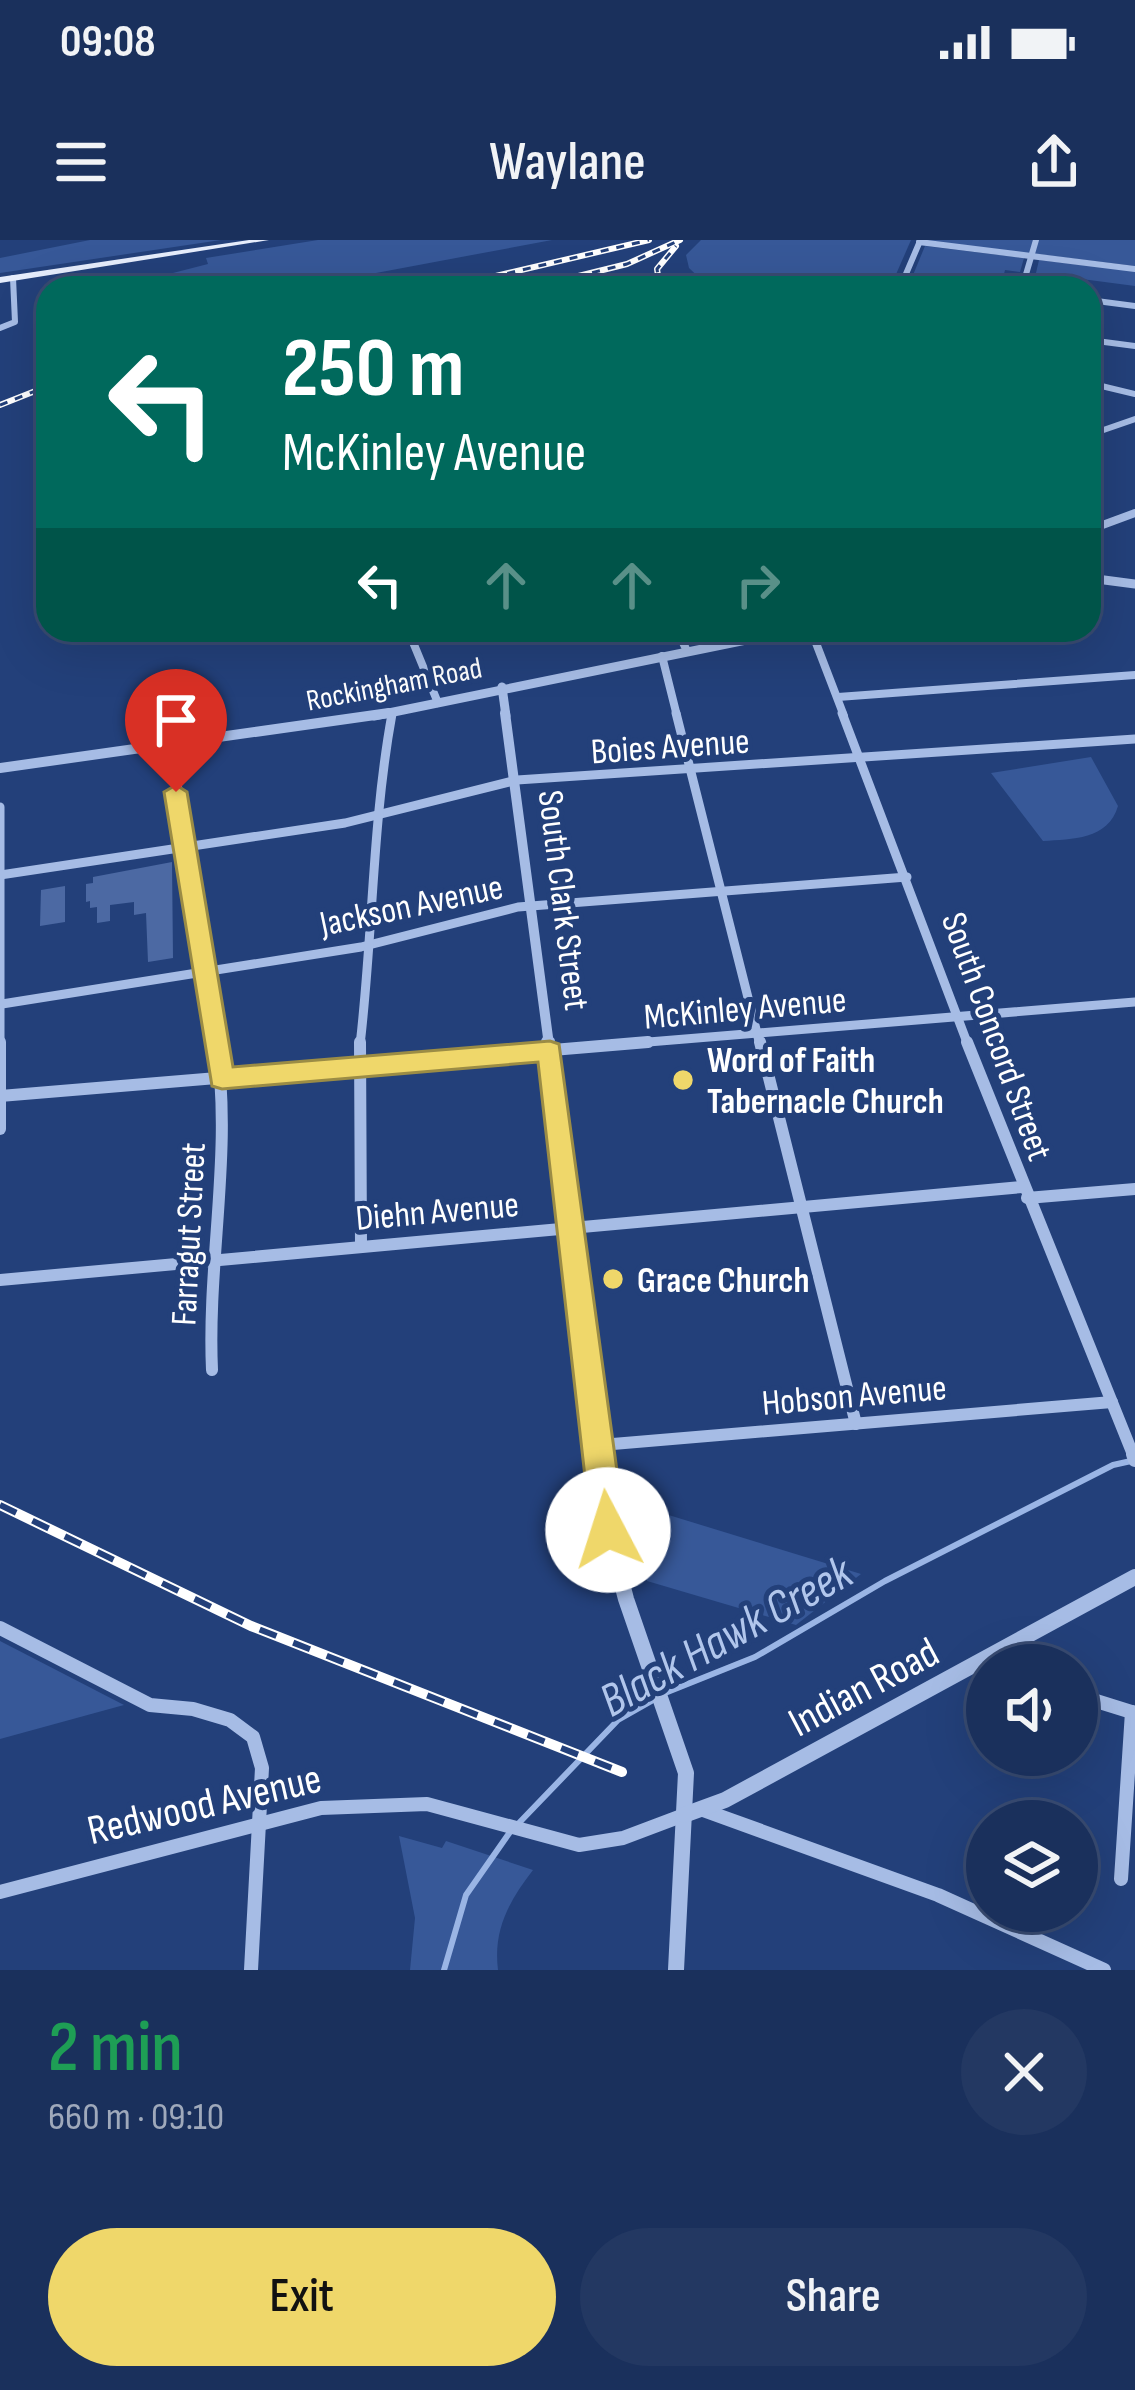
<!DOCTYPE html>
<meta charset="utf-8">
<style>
:root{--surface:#1a305c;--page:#233862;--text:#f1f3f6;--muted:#9fa9bb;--line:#384b72;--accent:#efd76a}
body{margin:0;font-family:"Sofia Sans Condensed",sans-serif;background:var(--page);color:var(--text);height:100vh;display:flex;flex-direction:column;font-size:45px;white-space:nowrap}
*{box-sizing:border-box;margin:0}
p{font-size:39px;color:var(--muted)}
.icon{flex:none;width:66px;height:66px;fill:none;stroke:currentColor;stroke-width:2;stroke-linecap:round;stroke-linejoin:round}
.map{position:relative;height:1730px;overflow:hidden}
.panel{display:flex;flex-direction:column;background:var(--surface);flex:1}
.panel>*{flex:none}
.banner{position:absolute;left:36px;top:36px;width:1065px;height:366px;border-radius:36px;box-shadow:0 12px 48px #0002,0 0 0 3px var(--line);background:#00695c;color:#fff;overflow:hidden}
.controls{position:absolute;left:966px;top:1404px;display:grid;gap:24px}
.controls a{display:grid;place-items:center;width:132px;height:132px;border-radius:50%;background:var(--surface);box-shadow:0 12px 48px #0002,0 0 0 3px var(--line);font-size:60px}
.pin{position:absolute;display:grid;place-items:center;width:102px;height:102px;color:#fff;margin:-123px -51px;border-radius:50% 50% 50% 0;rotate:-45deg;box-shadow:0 0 12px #0007}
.pin .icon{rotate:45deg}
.me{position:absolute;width:132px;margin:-66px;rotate:355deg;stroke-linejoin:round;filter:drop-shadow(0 0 9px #0008)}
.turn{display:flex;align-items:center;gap:42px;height:252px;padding:0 48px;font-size:54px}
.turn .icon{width:156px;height:156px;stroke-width:2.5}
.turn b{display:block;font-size:84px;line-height:102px}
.lanes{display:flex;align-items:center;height:114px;padding:0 48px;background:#0003;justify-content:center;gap:60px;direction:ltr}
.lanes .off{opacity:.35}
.round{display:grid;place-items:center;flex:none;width:126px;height:126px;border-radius:63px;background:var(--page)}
.overview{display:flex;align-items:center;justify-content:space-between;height:204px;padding:0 48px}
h1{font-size:72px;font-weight:600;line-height:90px;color:#1e9e55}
.cta{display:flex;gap:24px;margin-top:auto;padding:24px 48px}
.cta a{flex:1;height:138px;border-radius:72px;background:var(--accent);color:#111;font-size:48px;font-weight:600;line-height:138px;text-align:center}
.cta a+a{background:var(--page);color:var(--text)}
.status{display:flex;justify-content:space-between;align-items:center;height:84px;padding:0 60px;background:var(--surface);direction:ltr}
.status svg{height:33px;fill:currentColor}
header{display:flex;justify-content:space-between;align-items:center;height:156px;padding:0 48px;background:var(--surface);font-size:54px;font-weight:600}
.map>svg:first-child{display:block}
.green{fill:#375898}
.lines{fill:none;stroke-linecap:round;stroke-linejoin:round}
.stream{stroke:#9ab5e5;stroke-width:6}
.building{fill:#4c69a3}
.minor-far4{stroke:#a6bce5;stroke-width:6}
.minor-far3{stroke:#a6bce5;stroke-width:8}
.minor-far2{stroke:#a6bce5;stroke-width:9}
.minor-far1{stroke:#a6bce5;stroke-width:12}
.minor{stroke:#a6bce5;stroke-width:14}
.tertiary-far4{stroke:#a6bce5;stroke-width:6}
.tertiary-far3{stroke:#a6bce5;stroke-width:9}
.tertiary-far2{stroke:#a6bce5;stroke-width:10}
.tertiary-far1{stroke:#a6bce5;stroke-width:14}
.tertiary{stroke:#a6bce5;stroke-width:16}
.primary{fill:#e6edfc;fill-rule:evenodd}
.rail-far1-casing{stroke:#fff;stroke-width:6}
.rail-casing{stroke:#fff;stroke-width:10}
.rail-far1{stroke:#23407a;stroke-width:3;stroke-dasharray:8;stroke-linecap:butt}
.rail{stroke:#23407a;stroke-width:6;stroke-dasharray:18;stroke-linecap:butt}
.route{fill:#efd76a;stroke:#9b8c45;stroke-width:3}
.poi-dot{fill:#efd76a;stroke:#23407a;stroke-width:4.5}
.labels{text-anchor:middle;stroke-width:10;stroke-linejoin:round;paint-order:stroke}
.far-street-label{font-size:30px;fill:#fff;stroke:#23407a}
.street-label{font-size:36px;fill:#fff;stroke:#23407a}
.poi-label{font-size:36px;font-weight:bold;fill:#fff;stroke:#23407a;text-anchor:start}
.near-street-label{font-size:42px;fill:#fff;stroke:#23407a}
.near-water-label{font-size:48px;font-style:italic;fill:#b1c6ec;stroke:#23407a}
</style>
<div class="status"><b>09:08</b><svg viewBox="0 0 49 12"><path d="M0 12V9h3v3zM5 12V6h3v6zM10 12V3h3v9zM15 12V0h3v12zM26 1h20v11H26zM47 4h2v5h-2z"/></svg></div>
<header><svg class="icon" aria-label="menu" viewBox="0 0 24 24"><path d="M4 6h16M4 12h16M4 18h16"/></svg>Waylane<svg class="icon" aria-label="share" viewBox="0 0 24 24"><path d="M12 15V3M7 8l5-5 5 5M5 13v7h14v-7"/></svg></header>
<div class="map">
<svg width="1135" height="1730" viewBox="0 0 1135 1730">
<rect width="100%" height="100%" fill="#23407a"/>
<g class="green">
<path d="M 90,0 L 221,0 L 0,33 L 0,18 Z"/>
<path d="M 318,0 L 552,0 L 296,48 L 222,48 L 215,36 L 165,35 L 208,24 L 206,18 Z"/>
<path d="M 701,0 L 911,0 L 890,48 L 705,48 L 707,45 L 689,28 L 686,15 Z"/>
<path d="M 1135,0 L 1135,26 L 928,1 L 928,0 Z"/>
<path d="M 925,6 L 1024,18 L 1020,32 L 1005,30 L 1001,46 L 913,35 Z"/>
<path d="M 1039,20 L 1135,31 L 1135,46 L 1036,33 Z"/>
<path d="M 1091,517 L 1118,566 C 1108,600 1072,599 1043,601 L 991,533 Z"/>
<path d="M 636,1265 L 861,1334 L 796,1385 L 647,1341 Z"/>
<path d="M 0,1401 L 124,1465 L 0,1499 Z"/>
<path d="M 399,1596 L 442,1608 L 446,1601 L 533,1630 C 509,1661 493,1690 498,1730 L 410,1730 L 415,1678 Z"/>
</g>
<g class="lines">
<g class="stream">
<path d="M 665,1453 L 755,1417 L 885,1341 L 1113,1225 L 1131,1221"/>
<path d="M 518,1584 L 618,1480 L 655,1459"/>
<path d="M 444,1730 L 466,1655 L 510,1592"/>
</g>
</g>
<g class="building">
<path d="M 172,622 L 173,718 L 148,722 L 146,673 L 134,675 L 134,662 L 110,665 L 110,681 L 97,683 L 97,667 L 90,668 L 90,661 L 86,662 L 86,644 L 93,643 L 93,637 Z"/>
<path d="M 65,646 L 65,682 L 40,686 L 41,650 Z"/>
</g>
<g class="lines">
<g class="minor-far4">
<path d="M 919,2 L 1135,29"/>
<path d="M 905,37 L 995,48"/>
<path d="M 900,48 L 920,1"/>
<path d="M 1022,48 L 1036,0"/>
<path d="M 1089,60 L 1135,66"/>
<path d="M 0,88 L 15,82 L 13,38"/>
<path d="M 1089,100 L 1135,106"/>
<path d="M 1089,143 L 1135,154"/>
</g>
<g class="minor-far3">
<path d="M 1089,290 L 1135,273"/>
<path d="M 408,390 L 438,463"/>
<path d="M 677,390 L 687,411"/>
<path d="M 811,390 L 844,476"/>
<path d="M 662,416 L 677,476"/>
<path d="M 838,457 L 1135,435"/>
</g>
<g class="minor-far2">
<path d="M 676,473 L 760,805"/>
<path d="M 842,473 L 968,805"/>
<path d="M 171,504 L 217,805"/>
<path d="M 0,567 L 0,805"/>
<path d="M 0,635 L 345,583 L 517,540 L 1135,499"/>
<path d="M 2,764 L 361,707 L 518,667 L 907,637"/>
<path d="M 360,805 C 373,695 372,583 392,474"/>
<path d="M 612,805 L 1135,762"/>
</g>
<g class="minor-far1">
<path d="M 0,802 L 0,889"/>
<path d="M 360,802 L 361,1006"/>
<path d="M 760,802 L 856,1184"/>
<path d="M 967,802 L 1134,1217"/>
<path d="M 0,856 L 648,802"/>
<path d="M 1027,958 L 1135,949"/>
<path d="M 0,1040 L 1022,947"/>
<path d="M 212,1130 C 207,1021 233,910 216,802"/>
<path d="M 601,1205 L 1112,1162"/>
</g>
<g class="minor">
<path d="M 1133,1214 L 1135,1220"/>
<path d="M 0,1388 L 150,1465 L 193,1469 L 230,1480 L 253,1497 L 262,1528 L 251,1730"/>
<path d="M 999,1415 L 1007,1425"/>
<path d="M 1077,1455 L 1135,1473"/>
<path d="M 703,1570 L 938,1655 L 1104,1730"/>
<path d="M 1121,1639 L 1132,1472"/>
<path d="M 0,1652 L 321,1568 L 427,1564 L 579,1605 L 623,1598 L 684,1575"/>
</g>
<path class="tertiary-far4" d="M 1089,195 L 1135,179"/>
<g class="tertiary-far3">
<path d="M 1089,338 L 1135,344"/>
<path d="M 502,447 L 506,476"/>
<path d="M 374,476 L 795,390"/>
</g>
<g class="tertiary-far2">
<path d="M 505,473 L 549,805"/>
<path d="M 0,528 L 389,473"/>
</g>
<path class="tertiary-far1" d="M 548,802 L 602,1217"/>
<g class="tertiary">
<path d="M 602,1214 L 608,1290 L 626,1359 L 686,1533 L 676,1730"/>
<path d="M 684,1575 L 725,1560 L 1135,1337"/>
</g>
<path class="primary" d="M 249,0 L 269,0 L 0,43 L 0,37 Z"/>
<defs>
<g id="rail-far1">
<path d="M 445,48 L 649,0"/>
<path d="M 530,48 L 627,24 L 680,0"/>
<path d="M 660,48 L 657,29 L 676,6"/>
<path d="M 0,165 L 48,146"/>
</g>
<path id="rail" d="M 0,1265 L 251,1386 L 622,1532"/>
</defs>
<use href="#rail-far1" class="rail-far1-casing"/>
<use href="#rail" class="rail-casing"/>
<use href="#rail-far1" class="rail-far1"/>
<use href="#rail" class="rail"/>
</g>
<path class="route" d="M 176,545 L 187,552 L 233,827 L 550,801 L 559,804 L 625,1290 L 620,1302 L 608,1306 L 596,1302 L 591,1290 L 538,822 L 222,849 L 212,846 L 164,552 Z"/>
<g class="poi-dot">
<circle cx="683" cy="840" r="12"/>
<circle cx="613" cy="1039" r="12"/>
</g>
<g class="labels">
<g class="far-street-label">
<text transform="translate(394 444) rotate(-11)" y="10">Rockingham Road</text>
</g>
<g class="street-label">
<text transform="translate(670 505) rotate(-4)" y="13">Boies Avenue</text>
<text transform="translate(565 660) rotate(83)" y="13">South Clark Street</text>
<text transform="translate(411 664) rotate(-12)" y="13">Jackson Avenue</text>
<text transform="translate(745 767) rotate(-5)" y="13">McKinley Avenue</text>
<text transform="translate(998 796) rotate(70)" y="13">South Concord Street</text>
<text transform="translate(437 970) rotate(-5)" y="13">Diehn Avenue</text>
<text transform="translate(187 994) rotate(-87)" y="13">Farragut Street</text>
<text transform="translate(854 1154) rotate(-5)" y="13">Hobson Avenue</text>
</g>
<g class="poi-label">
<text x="707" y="832">Word of Faith<tspan x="707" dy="41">Tabernacle Church</tspan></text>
<text x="637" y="1052">Grace Church</text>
</g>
<g class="near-street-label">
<text transform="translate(863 1446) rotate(-28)" y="15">Indian Road</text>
<text transform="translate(204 1563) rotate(-13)" y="15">Redwood Avenue</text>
</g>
<g class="near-water-label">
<text transform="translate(725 1395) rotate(-29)" y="17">Black Hawk Creek</text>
</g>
</g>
</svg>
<div class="controls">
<a><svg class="icon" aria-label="sound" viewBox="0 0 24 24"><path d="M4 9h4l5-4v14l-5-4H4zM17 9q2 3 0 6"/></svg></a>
<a><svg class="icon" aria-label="layers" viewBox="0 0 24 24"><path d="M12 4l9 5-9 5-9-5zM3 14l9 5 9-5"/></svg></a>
</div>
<div class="pin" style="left:176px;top:552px;background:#d93025"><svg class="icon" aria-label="arrive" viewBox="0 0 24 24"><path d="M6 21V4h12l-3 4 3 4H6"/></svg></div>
<svg class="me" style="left:608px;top:1290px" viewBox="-20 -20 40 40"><circle r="19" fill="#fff"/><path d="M0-13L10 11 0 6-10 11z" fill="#efd76a"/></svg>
<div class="banner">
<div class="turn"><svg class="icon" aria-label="left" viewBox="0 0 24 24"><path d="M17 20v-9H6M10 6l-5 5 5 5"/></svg><div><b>250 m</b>McKinley Avenue</div></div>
<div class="lanes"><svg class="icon" aria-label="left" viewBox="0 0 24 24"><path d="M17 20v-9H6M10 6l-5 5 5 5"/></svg><svg class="icon off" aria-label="ahead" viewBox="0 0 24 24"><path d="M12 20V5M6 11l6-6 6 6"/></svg><svg class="icon off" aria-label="ahead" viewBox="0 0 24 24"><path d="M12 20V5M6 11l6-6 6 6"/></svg><svg class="icon off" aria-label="right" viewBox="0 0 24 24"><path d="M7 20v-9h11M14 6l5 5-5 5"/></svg></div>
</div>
</div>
<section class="panel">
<div class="overview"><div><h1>2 min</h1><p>660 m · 09:10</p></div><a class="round"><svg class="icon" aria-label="close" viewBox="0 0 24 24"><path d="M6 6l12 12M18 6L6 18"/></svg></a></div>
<div class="cta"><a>Exit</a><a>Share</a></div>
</section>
